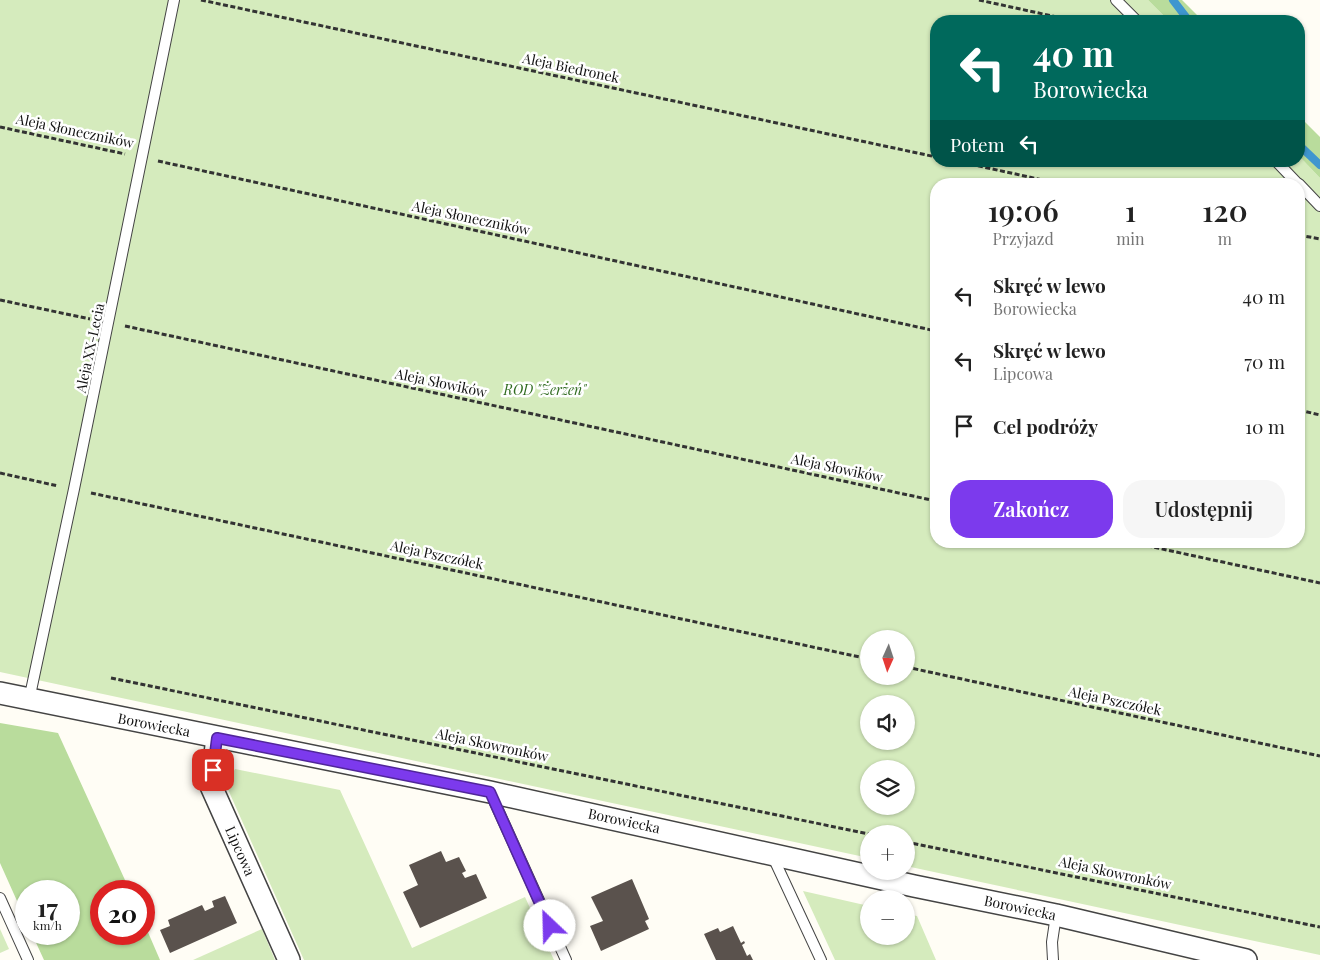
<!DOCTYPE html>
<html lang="pl">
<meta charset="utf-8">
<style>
:root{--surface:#fff;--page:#f6f6f6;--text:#222;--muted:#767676;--accent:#7c3aed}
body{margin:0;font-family:"Playfair Display",serif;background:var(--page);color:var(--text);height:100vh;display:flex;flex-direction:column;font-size:19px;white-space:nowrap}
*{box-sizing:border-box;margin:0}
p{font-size:16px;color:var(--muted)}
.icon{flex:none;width:28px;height:28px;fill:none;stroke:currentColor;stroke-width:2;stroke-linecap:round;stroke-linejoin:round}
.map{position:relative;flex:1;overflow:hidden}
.panel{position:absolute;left:930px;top:178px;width:375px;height:370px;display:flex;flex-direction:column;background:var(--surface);border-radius:20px;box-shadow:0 1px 4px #0004}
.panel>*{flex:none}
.hud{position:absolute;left:930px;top:15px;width:375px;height:152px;border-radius:20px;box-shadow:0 1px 4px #0004;background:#00695c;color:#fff;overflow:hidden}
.needle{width:32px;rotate:183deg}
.controls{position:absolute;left:860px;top:630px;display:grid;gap:10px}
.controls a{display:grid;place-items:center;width:55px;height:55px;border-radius:50%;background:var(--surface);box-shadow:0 1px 4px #0004;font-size:25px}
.speed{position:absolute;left:15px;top:880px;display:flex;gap:10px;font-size:25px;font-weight:700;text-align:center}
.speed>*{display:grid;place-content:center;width:65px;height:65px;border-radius:50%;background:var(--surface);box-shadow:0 1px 4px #0004;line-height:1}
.speed small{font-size:12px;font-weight:400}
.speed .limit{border:8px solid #d22;background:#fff;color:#111}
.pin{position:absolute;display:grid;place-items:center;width:42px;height:42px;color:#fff;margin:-21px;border-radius:10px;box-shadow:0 2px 8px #0006}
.me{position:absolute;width:55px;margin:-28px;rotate:336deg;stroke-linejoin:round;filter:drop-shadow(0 0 4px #0008)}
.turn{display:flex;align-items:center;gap:18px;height:105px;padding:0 20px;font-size:22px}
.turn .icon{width:65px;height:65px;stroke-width:2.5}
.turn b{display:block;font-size:35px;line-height:42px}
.then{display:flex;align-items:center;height:48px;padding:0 20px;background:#0003;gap:10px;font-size:19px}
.eta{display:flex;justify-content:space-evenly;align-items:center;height:85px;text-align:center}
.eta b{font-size:30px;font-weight:600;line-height:35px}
.cta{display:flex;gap:10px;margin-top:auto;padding:10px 20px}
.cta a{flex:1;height:58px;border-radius:20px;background:var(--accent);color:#fff;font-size:20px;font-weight:600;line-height:58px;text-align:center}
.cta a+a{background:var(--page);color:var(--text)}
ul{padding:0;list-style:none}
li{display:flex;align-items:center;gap:15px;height:65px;padding:0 20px}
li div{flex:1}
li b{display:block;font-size:19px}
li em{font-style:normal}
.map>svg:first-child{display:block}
.green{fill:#d5ebbd;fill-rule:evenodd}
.forest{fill:#b9dc9c}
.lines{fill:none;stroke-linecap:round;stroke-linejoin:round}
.stream{stroke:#3f96cf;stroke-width:8}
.building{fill:#5a524d}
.lane-casing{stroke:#444;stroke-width:12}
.street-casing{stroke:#444;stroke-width:24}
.path{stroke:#333;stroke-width:3;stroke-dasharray:5 2.5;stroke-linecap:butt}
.lane{stroke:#fff;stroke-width:10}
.street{stroke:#fff;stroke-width:21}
.route-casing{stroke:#51269a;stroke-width:12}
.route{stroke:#7c3aed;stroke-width:9}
.labels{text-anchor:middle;stroke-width:5;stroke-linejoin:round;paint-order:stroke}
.street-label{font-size:14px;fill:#111;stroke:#fff}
.park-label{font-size:14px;font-style:italic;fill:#2f6b1f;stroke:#fff}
</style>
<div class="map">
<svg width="1320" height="960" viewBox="0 0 1320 960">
<rect width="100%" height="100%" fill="#fffdf5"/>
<g class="green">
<path d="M 0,0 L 1148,0 L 1169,21 L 936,21 L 936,161 L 1299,161 L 1299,156 L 1320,178 L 1320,955 L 906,866 L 906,834 L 869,834 L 869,858 L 0,672 ZM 936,184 L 1299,184 L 1299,541 L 936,541 ZM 869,639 L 906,639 L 906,676 L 869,676 ZM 869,704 L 906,704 L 906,741 L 869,741 ZM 869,769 L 906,769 L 906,806 L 869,806 Z"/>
<path d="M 235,769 L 340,790 L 412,948 L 525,897 L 554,960 L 304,960 L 226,785 Z"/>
<path d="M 803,891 L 869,906 L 869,936 L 906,936 L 906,914 L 917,916 L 936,960 L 835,960 Z"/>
<path d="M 0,929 L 9,949 L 0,953 Z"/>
<path d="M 262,929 L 275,960 L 193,960 Z"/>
</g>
<g class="forest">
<path d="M 1148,0 L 1182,0 L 1203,21 L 1169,21 Z"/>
<path d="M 1299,116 L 1320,137 L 1320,178 L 1299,156 Z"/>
<path d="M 0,723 L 58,733 L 130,891 L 101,891 L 101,934 L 144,934 L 144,923 L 160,960 L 44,960 L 32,934 L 69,934 L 69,891 L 26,891 L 26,921 L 0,863 Z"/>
</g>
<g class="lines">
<g class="stream">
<path d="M 1173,0 L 1189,21"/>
<path d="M 1299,145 L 1320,165"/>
</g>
</g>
<g class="building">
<path d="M 441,851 L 446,862 L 459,857 L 466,871 L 462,873 L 465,878 L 476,874 L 487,898 L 420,928 L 403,892 L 418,885 L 409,865 Z"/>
<path d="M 632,879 L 649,919 L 645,921 L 649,929 L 601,951 L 590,926 L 603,921 L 591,897 Z"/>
<path d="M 225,896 L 237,923 L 170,953 L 160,930 L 170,926 L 168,920 L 202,905 L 205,911 L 214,907 L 212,901 Z"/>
<path d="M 733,926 L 741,943 L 744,941 L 745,943 L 742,945 L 747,956 L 750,954 L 753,960 L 716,960 L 704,934 L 718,928 L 720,932 Z"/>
</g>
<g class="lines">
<defs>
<g id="lane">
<path d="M 1116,0 L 1137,21"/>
<path d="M 1276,161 L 1298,184"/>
<path d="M 1299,184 L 1320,206"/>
<path d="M 29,700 L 74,489 L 174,0"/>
<path d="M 490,792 L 566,960"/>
<path d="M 772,855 L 821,960"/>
<path d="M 0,898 L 28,960"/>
<path d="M 1053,960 L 1052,942 L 1056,915"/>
</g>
<g id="street">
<path d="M 0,693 L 490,792 L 914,886 L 1056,915 L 1246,960"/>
<path d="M 217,738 L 211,786 L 289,960"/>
</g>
</defs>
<use href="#lane" class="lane-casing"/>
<use href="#street" class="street-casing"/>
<g class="path">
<path d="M 201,0 L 936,157"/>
<path d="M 979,0 L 1075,21"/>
<path d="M 0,127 L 125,154"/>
<path d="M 158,161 L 936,331"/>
<path d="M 956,161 L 1061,184"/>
<path d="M 1299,235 L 1320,239"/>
<path d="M 0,300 L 90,319"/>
<path d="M 125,326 L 936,501"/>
<path d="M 1299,410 L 1320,415"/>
<path d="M 0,473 L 58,486"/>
<path d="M 91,493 L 869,659"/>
<path d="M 1125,541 L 1320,583"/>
<path d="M 906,667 L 1320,756"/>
<path d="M 111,678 L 869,834"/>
<path d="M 906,842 L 1320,927"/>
</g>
<use href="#lane" class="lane"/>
<use href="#street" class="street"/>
</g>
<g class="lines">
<defs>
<path id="route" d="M 213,770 L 217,738 L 490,792 L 550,926"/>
</defs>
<use href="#route" class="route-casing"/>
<use href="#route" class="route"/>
</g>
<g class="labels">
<g class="street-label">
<text transform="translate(571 68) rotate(12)" y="5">Aleja Biedronek</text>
<text transform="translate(75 131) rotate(12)" y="5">Aleja Słoneczników</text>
<text transform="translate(471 218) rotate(12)" y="5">Aleja Słoneczników</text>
<text transform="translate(90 348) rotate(-78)" y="5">Aleja XX-Lecia</text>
<text transform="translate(441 383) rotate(12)" y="5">Aleja Słowików</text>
<text transform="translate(837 468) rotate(12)" y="5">Aleja Słowików</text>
<text transform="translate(437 555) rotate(12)" y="5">Aleja Pszczółek</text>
<text transform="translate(1115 701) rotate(12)" y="5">Aleja Pszczółek</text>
<text transform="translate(154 725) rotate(11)" y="5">Borowiecka</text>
<text transform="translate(492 745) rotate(12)" y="5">Aleja Skowronków</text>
<text transform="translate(624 821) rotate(12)" y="5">Borowiecka</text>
<text transform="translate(240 851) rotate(66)" y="5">Lipcowa</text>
<text transform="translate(1115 873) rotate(12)" y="5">Aleja Skowronków</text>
<text transform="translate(1020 908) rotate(12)" y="5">Borowiecka</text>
</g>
<g class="park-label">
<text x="545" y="395">ROD "Żerżeń"</text>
</g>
</g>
</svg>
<div class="controls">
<a><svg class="needle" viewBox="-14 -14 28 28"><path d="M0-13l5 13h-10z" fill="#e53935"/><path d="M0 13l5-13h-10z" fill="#767676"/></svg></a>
<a><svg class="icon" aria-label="sound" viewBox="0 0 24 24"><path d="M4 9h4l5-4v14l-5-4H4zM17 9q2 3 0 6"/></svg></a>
<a><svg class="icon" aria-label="layers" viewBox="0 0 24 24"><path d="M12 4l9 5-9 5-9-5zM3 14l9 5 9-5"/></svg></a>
<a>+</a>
<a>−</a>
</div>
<div class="speed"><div>17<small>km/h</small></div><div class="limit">20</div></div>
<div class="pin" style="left:213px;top:770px;background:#d93025"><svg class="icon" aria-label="arrive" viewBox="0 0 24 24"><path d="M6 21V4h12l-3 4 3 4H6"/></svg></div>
<svg class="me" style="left:550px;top:926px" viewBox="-20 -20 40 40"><circle r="19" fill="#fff"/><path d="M0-13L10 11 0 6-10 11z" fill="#7c3aed"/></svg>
<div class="hud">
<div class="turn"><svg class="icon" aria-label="left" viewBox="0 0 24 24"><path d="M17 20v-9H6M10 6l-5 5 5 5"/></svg><div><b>40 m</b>Borowiecka</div></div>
<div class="then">Potem<svg class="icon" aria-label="left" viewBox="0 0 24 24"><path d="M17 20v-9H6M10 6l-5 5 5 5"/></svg></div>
</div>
<section class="panel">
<div class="eta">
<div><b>19:06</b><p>Przyjazd</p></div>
<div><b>1</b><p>min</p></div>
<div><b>120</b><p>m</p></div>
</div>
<ul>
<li><svg class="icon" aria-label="left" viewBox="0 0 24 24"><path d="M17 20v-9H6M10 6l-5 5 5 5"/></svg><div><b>Skręć w lewo</b><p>Borowiecka</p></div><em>40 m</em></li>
<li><svg class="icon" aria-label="left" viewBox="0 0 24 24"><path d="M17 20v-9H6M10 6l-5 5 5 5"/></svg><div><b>Skręć w lewo</b><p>Lipcowa</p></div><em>70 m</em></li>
<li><svg class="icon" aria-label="arrive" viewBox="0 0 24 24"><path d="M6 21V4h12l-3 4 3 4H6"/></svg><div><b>Cel podróży</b></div><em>10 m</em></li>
</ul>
<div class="cta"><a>Zakończ</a><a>Udostępnij</a></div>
</section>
</div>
